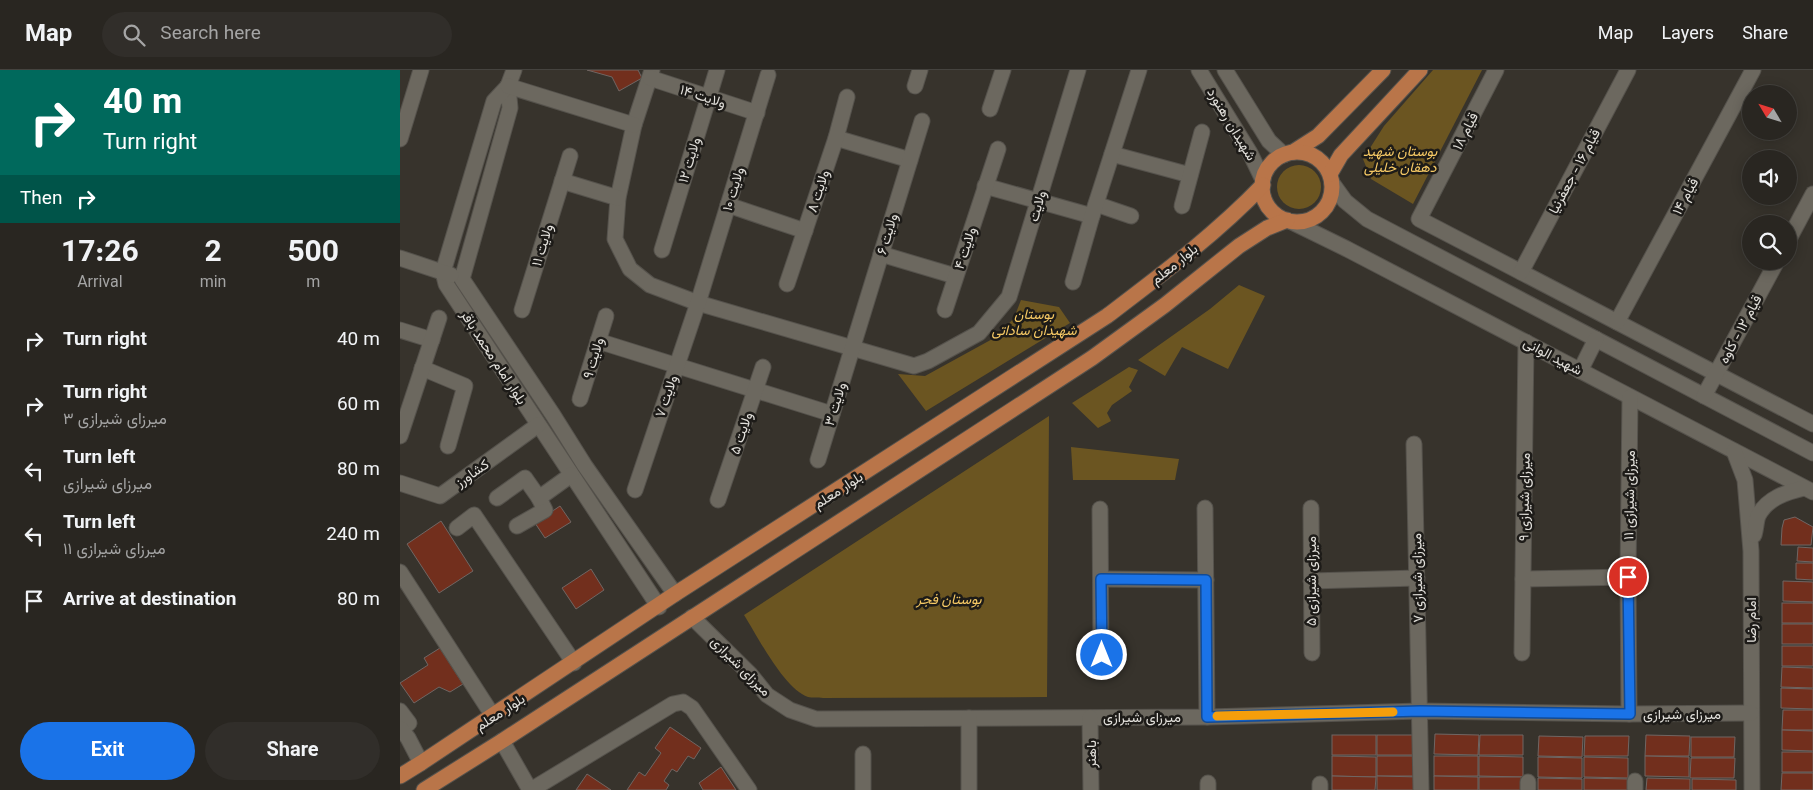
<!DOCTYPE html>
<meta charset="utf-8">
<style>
:root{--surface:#292621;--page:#312e2a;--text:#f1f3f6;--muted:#a5a5a5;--line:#45433f;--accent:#1a73e8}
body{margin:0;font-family:Georgia,Vazirmatn,serif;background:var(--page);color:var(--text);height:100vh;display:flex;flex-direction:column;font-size:19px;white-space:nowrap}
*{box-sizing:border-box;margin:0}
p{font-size:16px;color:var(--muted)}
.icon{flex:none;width:28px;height:28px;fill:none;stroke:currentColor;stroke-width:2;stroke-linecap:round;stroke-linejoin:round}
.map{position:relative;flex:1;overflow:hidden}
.sheet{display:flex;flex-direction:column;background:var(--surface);width:400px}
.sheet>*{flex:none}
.banner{background:#00695c;color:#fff;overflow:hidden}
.needle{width:32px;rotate:308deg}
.fabs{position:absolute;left:1342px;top:15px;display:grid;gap:10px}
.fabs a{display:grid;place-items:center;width:55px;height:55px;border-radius:50%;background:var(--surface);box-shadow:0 2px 12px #0003,0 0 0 1px var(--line);font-size:25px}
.pin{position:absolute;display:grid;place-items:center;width:42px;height:42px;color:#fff;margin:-21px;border:2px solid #fff;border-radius:50%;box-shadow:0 1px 5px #0007}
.me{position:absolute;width:55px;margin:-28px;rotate:0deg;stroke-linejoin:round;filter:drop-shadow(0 0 4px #0008)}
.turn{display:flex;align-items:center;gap:18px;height:105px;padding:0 20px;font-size:22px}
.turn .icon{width:65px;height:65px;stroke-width:2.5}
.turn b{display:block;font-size:35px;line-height:42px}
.then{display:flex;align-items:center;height:48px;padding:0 20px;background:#0003;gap:10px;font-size:19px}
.eta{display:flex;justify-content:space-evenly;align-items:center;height:85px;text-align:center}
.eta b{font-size:30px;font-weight:700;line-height:35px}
.button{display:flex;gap:10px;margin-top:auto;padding:10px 20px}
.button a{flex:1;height:58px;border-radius:30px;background:var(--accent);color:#fff;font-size:20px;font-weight:700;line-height:58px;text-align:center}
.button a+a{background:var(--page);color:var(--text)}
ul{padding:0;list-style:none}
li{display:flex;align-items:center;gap:15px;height:65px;padding:0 20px}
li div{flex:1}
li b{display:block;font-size:19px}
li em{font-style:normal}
header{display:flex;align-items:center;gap:30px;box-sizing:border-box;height:70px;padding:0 25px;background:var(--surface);border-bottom:1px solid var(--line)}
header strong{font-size:24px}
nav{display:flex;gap:28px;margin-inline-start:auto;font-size:18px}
.search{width:350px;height:45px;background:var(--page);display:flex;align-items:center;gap:12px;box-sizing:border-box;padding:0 18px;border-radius:28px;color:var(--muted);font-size:19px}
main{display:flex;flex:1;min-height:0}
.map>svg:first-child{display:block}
.green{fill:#6b5521}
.building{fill:#722f1d;stroke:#706663}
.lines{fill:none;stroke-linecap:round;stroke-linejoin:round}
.minor-casing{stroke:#55524c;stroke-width:17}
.major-casing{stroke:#55524c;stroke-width:17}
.minor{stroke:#6c685f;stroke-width:15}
.major{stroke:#b97549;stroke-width:15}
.route-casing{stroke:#114b97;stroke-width:12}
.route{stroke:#1a73e8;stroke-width:9}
.slow{stroke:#f59e0b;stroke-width:9}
.labels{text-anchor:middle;stroke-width:5;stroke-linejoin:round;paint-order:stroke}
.street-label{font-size:14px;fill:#e2e0db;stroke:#1d1b18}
.park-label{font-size:14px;font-style:italic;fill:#f7ca65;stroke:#1d1b18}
</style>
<header>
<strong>Map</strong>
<div class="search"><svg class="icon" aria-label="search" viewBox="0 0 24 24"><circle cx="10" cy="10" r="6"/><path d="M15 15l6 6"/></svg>Search here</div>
<nav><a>Map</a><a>Layers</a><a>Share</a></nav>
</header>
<main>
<section class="sheet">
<div class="banner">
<div class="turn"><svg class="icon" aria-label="right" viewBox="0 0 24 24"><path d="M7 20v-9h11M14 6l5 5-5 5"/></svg><div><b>40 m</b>Turn right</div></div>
<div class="then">Then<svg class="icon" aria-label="right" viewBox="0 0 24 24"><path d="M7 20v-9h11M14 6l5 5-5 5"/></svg></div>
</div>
<div class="eta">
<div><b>17:26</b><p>Arrival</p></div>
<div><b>2</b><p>min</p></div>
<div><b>500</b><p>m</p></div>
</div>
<ul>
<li><svg class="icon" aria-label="right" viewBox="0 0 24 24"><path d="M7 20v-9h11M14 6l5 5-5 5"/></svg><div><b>Turn right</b></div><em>40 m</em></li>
<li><svg class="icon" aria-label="right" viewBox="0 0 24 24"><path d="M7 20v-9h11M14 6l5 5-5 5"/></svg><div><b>Turn right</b><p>میرزای شیرازی ۳</p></div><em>60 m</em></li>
<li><svg class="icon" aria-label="left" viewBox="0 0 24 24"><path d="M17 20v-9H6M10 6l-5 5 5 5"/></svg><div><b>Turn left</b><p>میرزای شیرازی</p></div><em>80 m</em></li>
<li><svg class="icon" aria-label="left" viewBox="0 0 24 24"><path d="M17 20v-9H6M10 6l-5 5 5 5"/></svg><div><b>Turn left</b><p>میرزای شیرازی ۱۱</p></div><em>240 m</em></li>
<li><svg class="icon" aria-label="arrive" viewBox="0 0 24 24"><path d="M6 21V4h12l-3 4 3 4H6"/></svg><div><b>Arrive at destination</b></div><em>80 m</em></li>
</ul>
<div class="button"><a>Exit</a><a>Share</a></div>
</section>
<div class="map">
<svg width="1413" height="720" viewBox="0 0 1413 720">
<rect width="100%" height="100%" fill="#37332c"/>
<g class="green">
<path d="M 1033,0 L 1082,0 L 1013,134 L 971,109 L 963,89 L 984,56 Z"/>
<circle cx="899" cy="117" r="22"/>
<path d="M 839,215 L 865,226 L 828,299 L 782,277 L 765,306 L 738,290 L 810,239 Z"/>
<path d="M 621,230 L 659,237 L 670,253 L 526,341 L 498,304 L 525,306 L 596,267 L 614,248 Z"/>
<path d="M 729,297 L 738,300 L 729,317 L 732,321 L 712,335 L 707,343 L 711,351 L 698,358 L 672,333 Z"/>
<path d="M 649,346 L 647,627 L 423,628 C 418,627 412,628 408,627 C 384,619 358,567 344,545 Z"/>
<path d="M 671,377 L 779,389 L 775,410 L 673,410 Z"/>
</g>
<g class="building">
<path d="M 187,0 L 238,0 L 242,8 L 219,21 L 212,7 Z"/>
<path d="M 160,436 L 171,452 L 145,468 L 135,453 Z"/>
<path d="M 1395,447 L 1413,457 L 1411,475 L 1381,475 L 1382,458 L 1384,450 Z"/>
<path d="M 41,451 L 73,501 L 39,523 L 7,474 Z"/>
<path d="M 1398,477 L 1413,478 L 1413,492 L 1397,491 Z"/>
<path d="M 1396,493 L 1413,493 L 1413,510 L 1396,509 Z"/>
<path d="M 191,499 L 204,520 L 176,539 L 162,518 Z"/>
<path d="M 1383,511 L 1413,512 L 1413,532 L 1383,531 Z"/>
<rect x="1382" y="533" width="31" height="20"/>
<rect x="1382" y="554" width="31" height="20"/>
<rect x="1382" y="576" width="31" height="20"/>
<path d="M 40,578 L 63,614 L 50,622 L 39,617 L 14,633 L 0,613 L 28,595 L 24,588 Z"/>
<path d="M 1382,597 L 1413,598 L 1413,618 L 1381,617 Z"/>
<path d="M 1381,618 L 1413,619 L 1413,639 L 1381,638 Z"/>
<path d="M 1383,640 L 1413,640 L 1413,660 L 1382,660 Z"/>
<path d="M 270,657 L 301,678 L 294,689 L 288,686 L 277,702 L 272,699 L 264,711 L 269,715 L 266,720 L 227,720 L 239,702 L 245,706 L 261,683 L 255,678 Z"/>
<path d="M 1382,660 L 1413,661 L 1413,681 L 1382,680 Z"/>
<path d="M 1035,664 L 1079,665 L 1078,685 L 1034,684 Z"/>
<rect x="932" y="665" width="44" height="20"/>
<rect x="977" y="665" width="44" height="20"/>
<path d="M 1080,665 L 1123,665 L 1123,685 L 1079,685 Z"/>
<path d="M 1246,665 L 1290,666 L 1289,686 L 1245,686 Z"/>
<path d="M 1139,666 L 1183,667 L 1182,687 L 1138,686 Z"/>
<path d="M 1185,666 L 1229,666 L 1228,686 L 1184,686 Z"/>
<path d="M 1291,667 L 1335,667 L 1334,687 L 1291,687 Z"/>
<rect x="1382" y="682" width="31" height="20"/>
<path d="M 932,686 L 976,687 L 976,707 L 932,706 Z"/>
<rect x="977" y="686" width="44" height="20"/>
<rect x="1034" y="686" width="44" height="20"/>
<path d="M 1079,686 L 1123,687 L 1123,707 L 1079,706 Z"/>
<path d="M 1245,686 L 1289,687 L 1289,707 L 1245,706 Z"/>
<path d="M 1138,687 L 1182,688 L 1182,708 L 1138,707 Z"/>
<path d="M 1184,687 L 1228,688 L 1228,708 L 1184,707 Z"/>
<path d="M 1291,688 L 1335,688 L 1334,708 L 1290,708 Z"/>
<path d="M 321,697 L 336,720 L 303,720 L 299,713 Z"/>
<path d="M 1382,703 L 1413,703 L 1413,720 L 1381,720 Z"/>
<path d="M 187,704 L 211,720 L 176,720 Z"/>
<path d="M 932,706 L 976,707 L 975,720 L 932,720 Z"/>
<path d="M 977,706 L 1021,707 L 1020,720 L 977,720 Z"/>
<path d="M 1034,706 L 1078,707 L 1078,720 L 1034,720 Z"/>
<rect x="1079" y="707" width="44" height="13"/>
<path d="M 1138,708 L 1182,709 L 1182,720 L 1138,720 Z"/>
<path d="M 1184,708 L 1228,709 L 1228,720 L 1184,720 Z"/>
<path d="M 1247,708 L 1290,709 L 1290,720 L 1246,720 Z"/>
<path d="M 1292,709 L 1336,710 L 1336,720 L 1292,720 Z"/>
</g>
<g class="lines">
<defs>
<g id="minor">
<path d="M 114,0 L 108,16 L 110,38 L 62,209 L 153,345 L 185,396 L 275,524"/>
<path d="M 252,0 L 234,55 L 218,128 L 215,169 L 230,199 L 250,215 L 298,233 L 514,296 L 528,291 L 579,263 L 609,227 L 678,0"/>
<path d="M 799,0 L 850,83 L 863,110"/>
<path d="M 825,0 L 869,71 L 884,85"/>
<path d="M 1096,0 L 1019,149 L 1413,354"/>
<path d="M 250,8 L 357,43"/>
<path d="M 108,16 L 94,31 L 43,202 L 46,214 L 259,537"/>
<path d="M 108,16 L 234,55"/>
<path d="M 515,16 L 520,0"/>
<path d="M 590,39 L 603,0"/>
<path d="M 436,68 L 510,90"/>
<path d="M 0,69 L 21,0"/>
<path d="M 712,84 L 790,105"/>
<path d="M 162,111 L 218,128"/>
<path d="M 932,113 L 945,131 L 967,149 L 1413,383"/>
<path d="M 585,116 L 692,146"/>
<path d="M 696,134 L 731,146"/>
<path d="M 328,135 L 405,161"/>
<path d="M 782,136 L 802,62"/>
<path d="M 892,152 L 947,179 L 1413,422"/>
<path d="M 1389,169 L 1413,124"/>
<path d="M 262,180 L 317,0"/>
<path d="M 481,184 L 555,206"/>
<path d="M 0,188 L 51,205"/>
<path d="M 1121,202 L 1228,0"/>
<path d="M 673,212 L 692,146 L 739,0"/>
<path d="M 387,214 L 436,68 L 447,27"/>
<path d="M 122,240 L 170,86"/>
<path d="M 545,240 L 598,79"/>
<path d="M 1217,252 L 1353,0"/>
<path d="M 0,260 L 32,270"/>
<path d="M 198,271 L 432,344"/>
<path d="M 22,298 L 65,316 L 48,376"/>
<path d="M 1180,301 L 1196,269"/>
<path d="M 1304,326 L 1377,191"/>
<path d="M 180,329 L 206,246"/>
<path d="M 0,366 L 39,248"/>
<path d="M 1014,374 L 1021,720"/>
<path d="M 1334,381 L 1345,410 L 1351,481 L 1352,720"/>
<path d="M 418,390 L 522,51"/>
<path d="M 0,413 L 40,426 L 138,355"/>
<path d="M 235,420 L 298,233 L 368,5"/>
<path d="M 97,428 L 125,408 L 139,428 L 145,440 L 117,456"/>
<path d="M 139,428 L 171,405"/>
<path d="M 318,430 L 363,297"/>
<path d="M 805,438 L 807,647"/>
<path d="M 911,438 L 912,583"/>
<path d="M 700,439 L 701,585"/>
<path d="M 57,458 L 74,445 L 174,593"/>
<path d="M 1354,465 C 1356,459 1356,451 1358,446 C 1367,428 1387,422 1404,418"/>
<path d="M 0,502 L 93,646"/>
<path d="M 701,509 L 806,510"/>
<path d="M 1123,509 L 1228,507"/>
<path d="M 911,511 L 1017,508"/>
<path d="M 292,547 L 350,604 L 367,625 L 390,640 L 416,649 L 807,647 L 1020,641 L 1229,644 L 1351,643"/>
<path d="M 1122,583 L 1126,272"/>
<path d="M 0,641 L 9,653 L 0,660"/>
<path d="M 1229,644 L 1228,507 L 1230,327"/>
<path d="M 569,648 L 569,720"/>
<path d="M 690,648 L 691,720"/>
<path d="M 1,659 L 8,668 L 21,693"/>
<path d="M 102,671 L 130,720"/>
<path d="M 1128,712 L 1128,720"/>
<path d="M 808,713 L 808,720"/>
<path d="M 131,720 L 273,634 L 283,632 L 292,638 L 349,720"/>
<path d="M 463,720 L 463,684"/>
<path d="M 920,720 L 920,714"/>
<path d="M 1235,720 L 1235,711"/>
</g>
<g id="major">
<path d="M 893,82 L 918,66 L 983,0"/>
<circle cx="897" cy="117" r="35"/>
<path d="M 930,104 L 941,85 L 1020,0"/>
<path d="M 0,706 L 21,693 L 275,524 L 707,246 C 761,205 816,164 863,115"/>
<path d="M 24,720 L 102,671 L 692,288 L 765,235 L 839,176 L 867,158 L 887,150"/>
</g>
</defs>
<use href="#minor" class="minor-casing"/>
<use href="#major" class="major-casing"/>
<use href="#minor" class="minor"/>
<use href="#major" class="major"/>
</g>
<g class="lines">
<defs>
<path id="route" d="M 702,585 L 701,509 L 806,510 L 807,647 L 1020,641 L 1230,644 L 1228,507"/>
</defs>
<use href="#route" class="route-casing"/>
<use href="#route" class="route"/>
<path class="slow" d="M 817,646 L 993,642"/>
</g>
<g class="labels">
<g class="street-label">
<text transform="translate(303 26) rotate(18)" y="5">ولایت ۱۴</text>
<text transform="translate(832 54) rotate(59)" y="5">شهیدان رهنورد</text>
<text transform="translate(1065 61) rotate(-63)" y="5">قیام ۱۸</text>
<text transform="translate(289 90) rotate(-73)" y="5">ولایت ۱۲</text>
<text transform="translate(1174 101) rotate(-62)" y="5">قیام ۱۶ - جعفرنیا</text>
<text transform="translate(333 119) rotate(-73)" y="5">ولایت ۱۰</text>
<text transform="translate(418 121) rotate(-72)" y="5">ولایت ۸</text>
<text transform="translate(1285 126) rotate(-62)" y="5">قیام ۱۴</text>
<text transform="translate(637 136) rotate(-74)" y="5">ولایت</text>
<text transform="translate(487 164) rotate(-73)" y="5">ولایت ۶</text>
<text transform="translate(142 175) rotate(-73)" y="5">ولایت ۱۱</text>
<text transform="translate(565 178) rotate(-72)" y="5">ولایت ۴</text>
<text transform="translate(774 194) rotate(-39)" y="5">بلوار معلم</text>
<text transform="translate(1340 259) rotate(-62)" y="5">قیام ۱۲ - کاوه</text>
<text transform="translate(1153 286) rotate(28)" y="5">شهید الوانی</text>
<text transform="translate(94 287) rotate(57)" y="5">بلوار امام محمد باقر</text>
<text transform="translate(193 288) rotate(-73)" y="5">ولایت ۹</text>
<text transform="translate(266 326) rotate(-71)" y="5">ولایت ۷</text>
<text transform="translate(435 334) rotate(-73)" y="5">ولایت ۳</text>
<text transform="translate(341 363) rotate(-71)" y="5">ولایت ۵</text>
<text transform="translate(72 403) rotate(-35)" y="5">کشاورز</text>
<text transform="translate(438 420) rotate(-33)" y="5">بلوار معلم</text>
<text transform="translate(1229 425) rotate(-89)" y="5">میرزای شیرازی ۱۱</text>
<text transform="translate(1124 427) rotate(-89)" y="5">میرزای شیرازی ۹</text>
<text transform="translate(1017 508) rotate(-91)" y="5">میرزای شیرازی ۷</text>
<text transform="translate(911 511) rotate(-90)" y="5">میرزای شیرازی ۵</text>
<text transform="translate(1351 550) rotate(-90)" y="5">امام رضا</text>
<text transform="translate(341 596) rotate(45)" y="5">میرزای شیرازی</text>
<text transform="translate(100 642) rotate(-33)" y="5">بلوار معلم</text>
<text x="1282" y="649">میرزای شیرازی</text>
<text x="742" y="652">میرزای شیرازی</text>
<text transform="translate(691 684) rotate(-90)" y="5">باهنر</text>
</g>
<g class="park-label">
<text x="1000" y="86">بوستان شهید<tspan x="1000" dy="16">دهقان خلیلی</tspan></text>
<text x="634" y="249">بوستان<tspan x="634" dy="16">شهیدان ساداتی</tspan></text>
<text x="549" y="534">بوستان فجر</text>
</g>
</g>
</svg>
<div class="fabs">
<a><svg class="needle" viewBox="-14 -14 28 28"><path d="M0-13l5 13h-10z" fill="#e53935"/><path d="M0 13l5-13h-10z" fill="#a5a5a5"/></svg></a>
<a><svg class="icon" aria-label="sound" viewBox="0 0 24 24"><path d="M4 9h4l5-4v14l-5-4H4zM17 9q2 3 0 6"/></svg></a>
<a><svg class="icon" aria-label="search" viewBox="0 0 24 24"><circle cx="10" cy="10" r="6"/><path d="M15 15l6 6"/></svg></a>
</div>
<div class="pin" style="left:1228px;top:507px;background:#d93025"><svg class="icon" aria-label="arrive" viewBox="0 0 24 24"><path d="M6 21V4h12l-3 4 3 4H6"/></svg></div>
<svg class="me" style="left:702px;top:585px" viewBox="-20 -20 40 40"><circle r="17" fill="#1a73e8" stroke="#fff" stroke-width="3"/><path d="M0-11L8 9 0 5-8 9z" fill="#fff"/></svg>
</div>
</main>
